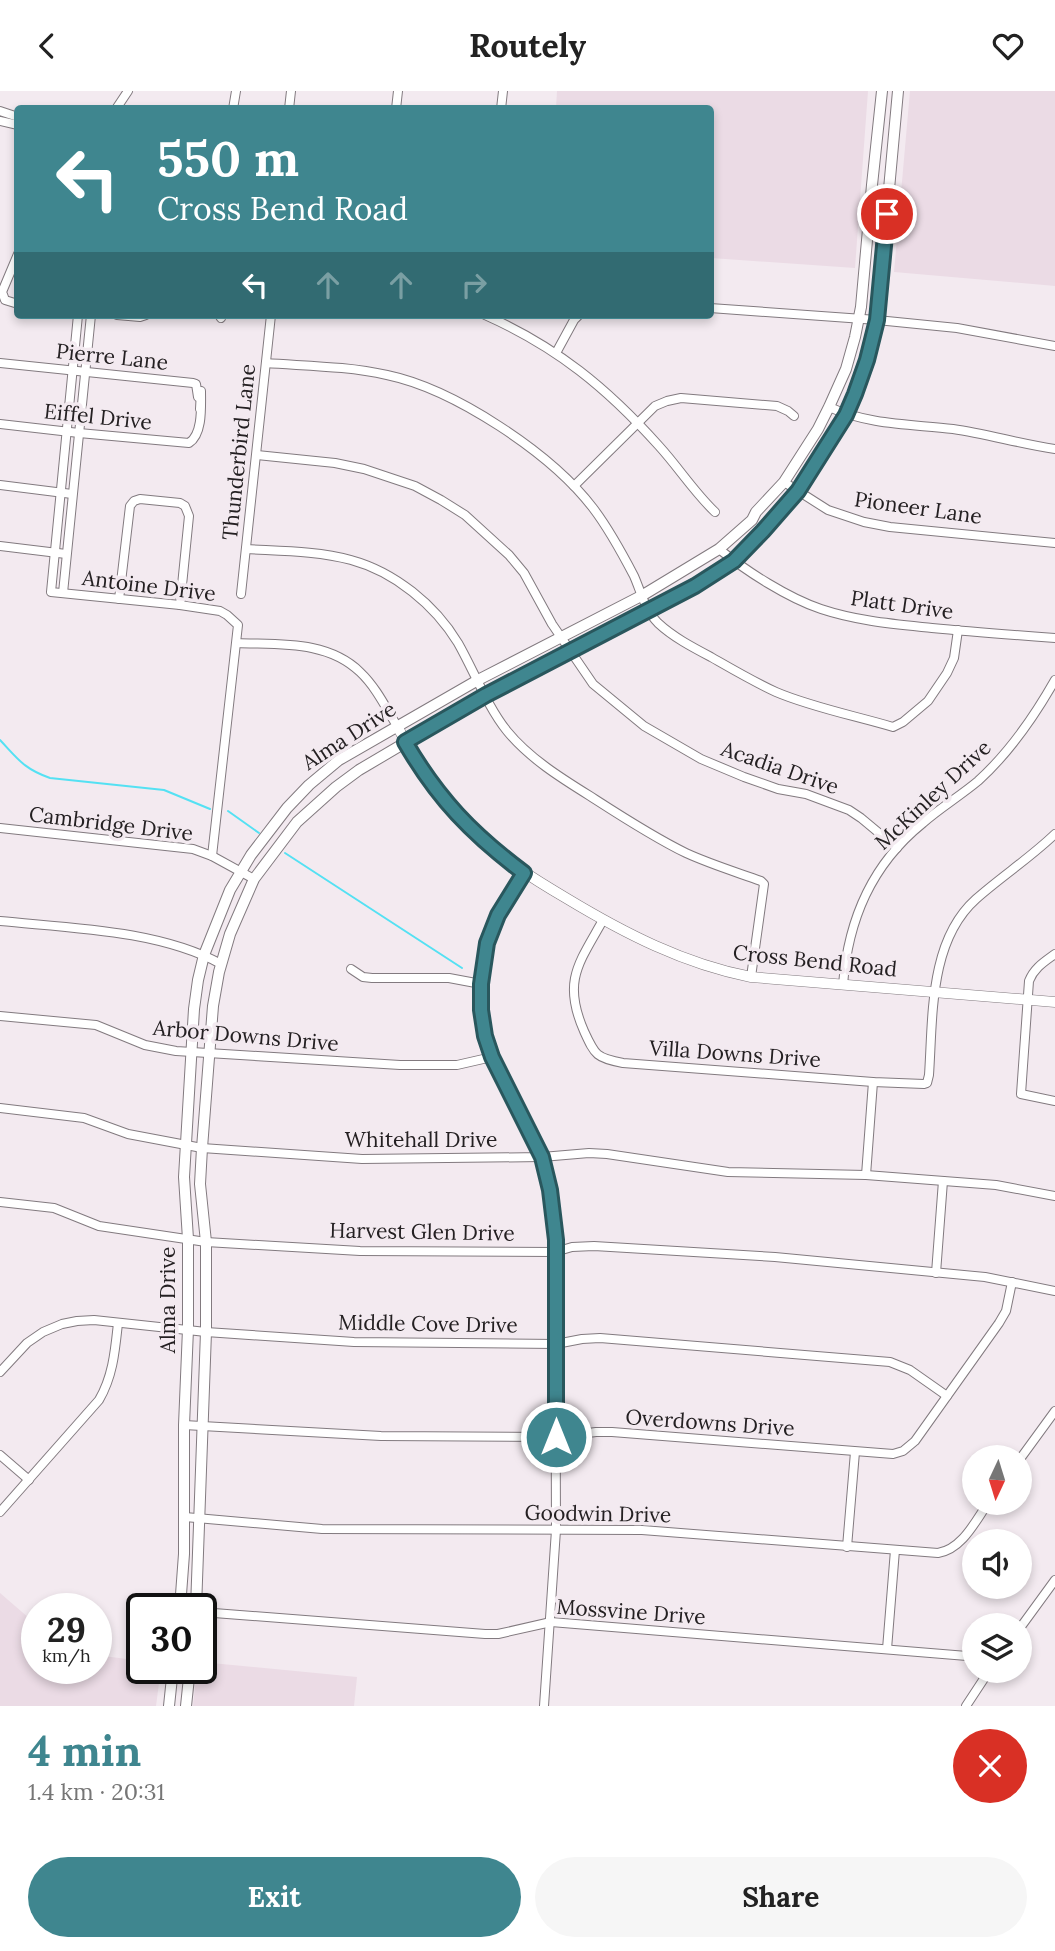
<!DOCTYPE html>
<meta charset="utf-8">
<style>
:root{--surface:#fff;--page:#f6f6f6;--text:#222;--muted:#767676;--accent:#3f868f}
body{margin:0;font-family:Lora,serif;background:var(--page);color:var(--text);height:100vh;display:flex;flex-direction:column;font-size:26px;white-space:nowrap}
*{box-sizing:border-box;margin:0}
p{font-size:23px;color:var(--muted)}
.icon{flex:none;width:38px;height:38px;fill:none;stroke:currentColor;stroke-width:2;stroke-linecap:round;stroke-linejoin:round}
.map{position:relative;height:1615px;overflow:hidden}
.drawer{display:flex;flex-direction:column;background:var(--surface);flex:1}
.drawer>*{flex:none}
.banner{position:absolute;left:14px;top:14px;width:700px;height:214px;border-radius:7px;box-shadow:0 4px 10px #0003;background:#3f868f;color:#fff;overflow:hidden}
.needle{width:46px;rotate:184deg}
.fabs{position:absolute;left:962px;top:1354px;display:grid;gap:14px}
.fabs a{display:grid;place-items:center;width:70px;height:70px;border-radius:50%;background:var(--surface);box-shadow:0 4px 10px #0003;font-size:35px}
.speed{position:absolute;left:21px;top:1502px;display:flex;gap:14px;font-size:35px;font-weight:700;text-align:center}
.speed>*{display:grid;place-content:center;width:91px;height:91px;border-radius:50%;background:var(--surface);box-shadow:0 4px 10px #0003;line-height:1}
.speed small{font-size:18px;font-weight:400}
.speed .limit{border:4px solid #111;border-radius:10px;background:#fff;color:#111}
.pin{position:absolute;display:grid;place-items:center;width:60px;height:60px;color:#fff;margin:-30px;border:4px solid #fff;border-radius:50%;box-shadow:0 2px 7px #0007}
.me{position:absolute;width:77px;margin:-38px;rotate:0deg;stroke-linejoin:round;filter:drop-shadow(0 0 5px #0008)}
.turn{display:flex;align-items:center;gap:24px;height:147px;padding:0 28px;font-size:32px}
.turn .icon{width:91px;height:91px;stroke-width:2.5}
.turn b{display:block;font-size:49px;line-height:60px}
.lanes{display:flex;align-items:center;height:66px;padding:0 28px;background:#0003;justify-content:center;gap:35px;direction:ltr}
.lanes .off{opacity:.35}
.round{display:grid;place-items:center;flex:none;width:74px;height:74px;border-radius:37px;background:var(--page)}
.headline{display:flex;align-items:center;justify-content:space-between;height:119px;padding:0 28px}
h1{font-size:42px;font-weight:700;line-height:52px;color:var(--accent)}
.button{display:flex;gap:14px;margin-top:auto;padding:14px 28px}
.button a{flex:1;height:80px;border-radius:42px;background:var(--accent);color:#fff;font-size:28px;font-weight:700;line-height:80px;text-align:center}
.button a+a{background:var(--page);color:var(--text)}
header{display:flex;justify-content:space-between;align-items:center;height:91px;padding:0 28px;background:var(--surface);font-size:32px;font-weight:700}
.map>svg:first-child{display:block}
.built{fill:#ebdbe5}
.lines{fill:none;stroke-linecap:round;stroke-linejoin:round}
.stream{stroke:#54e1f3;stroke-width:2}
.minor-casing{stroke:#827a7f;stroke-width:10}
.tertiary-casing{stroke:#827a7f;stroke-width:11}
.secondary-casing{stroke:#827a7f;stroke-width:12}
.minor{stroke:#fff;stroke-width:8}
.tertiary{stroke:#fff;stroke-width:10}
.secondary{stroke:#fff;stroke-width:10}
.route-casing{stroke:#29575d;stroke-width:18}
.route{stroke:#3f868f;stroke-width:12}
.labels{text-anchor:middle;stroke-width:7;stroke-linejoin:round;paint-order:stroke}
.street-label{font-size:21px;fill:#242022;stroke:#f3eaf0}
</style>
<header><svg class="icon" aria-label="back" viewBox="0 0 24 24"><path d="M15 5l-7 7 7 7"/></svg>Routely<svg class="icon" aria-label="heart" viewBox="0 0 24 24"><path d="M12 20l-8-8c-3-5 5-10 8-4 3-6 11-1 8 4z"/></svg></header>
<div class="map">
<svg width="1055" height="1615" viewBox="0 0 1055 1615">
<rect width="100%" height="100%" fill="#f3eaf0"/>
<g class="built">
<path d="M 557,0 L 868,0 L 855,177 L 711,167 L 710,18 L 556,17 Z"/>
<path d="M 910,0 L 1055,0 L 1055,195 L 894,181 Z"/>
<path d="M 0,1502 L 37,1534 L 37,1577 L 96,1577 L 96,1564 L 142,1570 L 142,1577 L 161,1577 L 156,1615 L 0,1615 Z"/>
<path d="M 201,1571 L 357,1586 L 354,1615 L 193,1615 L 197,1577 L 201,1577 Z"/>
</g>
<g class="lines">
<g class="stream">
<path d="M 0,649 C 18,668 24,678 50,687 L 164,699 L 210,718"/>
<path d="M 228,720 L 259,742"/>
<path d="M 285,762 L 462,877"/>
</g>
<defs>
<g id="minor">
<path d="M 116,18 L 128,0"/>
<path d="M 233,18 L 236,0"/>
<path d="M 289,18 L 291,0"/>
<path d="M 396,18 L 398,0"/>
<path d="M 501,18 L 503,0"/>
<path d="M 0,20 L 18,26"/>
<path d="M 0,30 L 18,34"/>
<path d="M 18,163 L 2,201 L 5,209 L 18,213"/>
<path d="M 710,217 L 877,229 L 957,237 L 1055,255"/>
<path d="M 78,224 L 51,501 L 180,514 L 220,520 L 227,524 L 238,534 L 212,765"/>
<path d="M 117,224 L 140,226 L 146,224"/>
<path d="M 219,224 L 221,227"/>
<path d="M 485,224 C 557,256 607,297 659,355 C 679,377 694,401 715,421"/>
<path d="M 556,262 L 574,229 L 579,224"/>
<path d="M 0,272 L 193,292 L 196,293 L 198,306"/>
<path d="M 266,272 C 306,275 347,275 387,284 C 454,298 551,362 593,417 C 609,438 622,462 634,485 C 641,501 645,519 658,532 C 673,546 692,556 711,566 C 732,578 754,591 776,601 C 811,616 856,625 893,636 L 903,631 L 928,610 L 947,582 L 954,567 L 958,539"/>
<path d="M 829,316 C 869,334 910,333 953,338 C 987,343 1021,353 1055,358"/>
<path d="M 0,333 L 79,342 L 189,352 C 203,343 201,315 201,300 L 200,318"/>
<path d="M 257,364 L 335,372 L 364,378 L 415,395 L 441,409 L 465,424 L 509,464 L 524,482 L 552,533 L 593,593 L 644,635 L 701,668 L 744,686 L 778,698 L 806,703 L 849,719 L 861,727 L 897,757"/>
<path d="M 784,391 L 828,419 L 864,431 L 890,436 L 1055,452"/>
<path d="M 0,394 L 72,403"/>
<path d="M 574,395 L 655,315 L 667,310 L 681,307 L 777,315 L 788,320 L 794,325"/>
<path d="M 0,455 L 66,463"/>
<path d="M 246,458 C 281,460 318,460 351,469 C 395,481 435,514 458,552 C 474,580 487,615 507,640 C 529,667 561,687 590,705 C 621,725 653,746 686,762 C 710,773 736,781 761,790 L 764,793 L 751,886"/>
<path d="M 719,458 C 746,480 788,507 821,518 C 857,530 894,533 932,537 C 973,541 1014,544 1055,547"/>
<path d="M 63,502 L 91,224"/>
<path d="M 241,503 L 271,224"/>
<path d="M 119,508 L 130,415 L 134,410 L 140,408 L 180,412 L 185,415 L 189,425 L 180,514"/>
<path d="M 237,552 C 279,554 327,549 360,581 C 376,596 386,617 397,635"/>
<path d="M 0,737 L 193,758 L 212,765 L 254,788"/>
<path d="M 524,781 C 512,801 498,821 490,842 C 485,856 483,870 482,884 C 474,956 515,1002 541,1064 C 549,1085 551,1110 555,1132 L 556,1439 L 544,1615"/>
<path d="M 603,829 C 579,872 562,890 584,940 C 595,964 596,967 623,972 L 873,991 L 924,993 L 927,992 L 929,984 C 933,925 929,850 976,808 C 1002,785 1030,767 1055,743"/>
<path d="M 0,830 C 70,837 159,839 221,873"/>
<path d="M 1055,863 C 1044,871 1034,877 1029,890 L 1021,1003 L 1055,1010"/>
<path d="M 351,878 L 363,886 L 372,887 L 449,887 L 481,893"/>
<path d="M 843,894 C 848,829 871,774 923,732 C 940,717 960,705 978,690 C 1010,661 1034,626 1055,589"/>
<path d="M 0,925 L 96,934 L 145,954 L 176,960 L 400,974 L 457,974 L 492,966"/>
<path d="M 0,1017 L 84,1027 L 128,1043 L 202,1057 L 362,1068 L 542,1066 L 589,1062 L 607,1063 L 728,1081 L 866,1084 L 996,1094 L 1055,1105"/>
<path d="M 866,1084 L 873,991"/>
<path d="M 0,1111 L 54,1117 L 99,1135 L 206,1151 L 360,1160 L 555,1161 L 572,1156 L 594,1155 L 775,1166 L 985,1186 L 1055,1200"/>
<path d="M 936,1182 L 943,1090"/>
<path d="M 0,1281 L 27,1252 L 43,1241 L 62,1233 L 77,1230 L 94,1229 L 206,1241 L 354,1251 L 556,1253 L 582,1248 L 600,1247 L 890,1271 L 910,1279 L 947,1305"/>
<path d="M 184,1334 L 381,1345 L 556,1346 L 596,1341 L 612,1341 L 893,1363 L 903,1360 L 915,1350 L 999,1232 L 1006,1220 L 1012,1191"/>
<path d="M 0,1364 L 29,1389"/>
<path d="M 1020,1368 L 1055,1320"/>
<path d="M 0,1421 L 99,1309 C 113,1285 115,1260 118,1232"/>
<path d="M 185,1426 L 322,1438 L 642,1439 L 938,1462 C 962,1458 975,1431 988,1412"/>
<path d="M 847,1456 L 855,1361"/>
<path d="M 201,1521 L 485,1543 L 498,1543 L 551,1531 L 967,1565 L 975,1567"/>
<path d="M 1020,1537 L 1055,1489"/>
<path d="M 887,1558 L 895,1459"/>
<path d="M 966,1615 L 989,1580"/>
</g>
<path id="tertiary" d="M 397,635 C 417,673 440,709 471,739 C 499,766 532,787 566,807 C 624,842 684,873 751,886 L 1055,911"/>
<g id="secondary">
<path d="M 180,1517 L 184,1463 L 184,1334 L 188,1238 L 188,1148 L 184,1086 L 194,918 L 198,889 L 204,864 L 230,799 L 251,764 L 287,717 L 309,694 L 339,669 L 478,589 L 643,504 L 719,458 L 752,429 L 756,421 L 784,391 L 818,338 L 829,316 L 846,278 L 855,246 L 861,216 L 872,94 L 882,0"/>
<path d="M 196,1517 L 206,1241 L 206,1151 L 200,1093 L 202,1057 L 213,915 L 219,881 L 230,843 L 254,788 L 297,731 L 336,696 L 359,679 L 486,604 L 695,495 L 734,470 L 763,440 L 798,400 L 846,324 L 867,269 L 877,229 L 898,0"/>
<path d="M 169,1615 L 173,1577"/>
<path d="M 186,1615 L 190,1577"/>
</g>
</defs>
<use href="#minor" class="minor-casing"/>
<use href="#tertiary" class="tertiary-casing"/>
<use href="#secondary" class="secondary-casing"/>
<use href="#minor" class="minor"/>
<use href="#tertiary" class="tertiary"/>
<use href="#secondary" class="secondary"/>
</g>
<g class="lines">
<defs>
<path id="route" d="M 556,1346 L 556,1149 L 550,1099 L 542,1066 L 492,966 L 485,945 L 481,919 L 481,893 L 487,852 L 498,824 L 524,782 C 472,743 438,708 405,651 L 486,604 L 695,495 L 734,470 L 763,440 L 798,400 L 846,324 L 855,303 L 867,269 L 877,229 L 887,123"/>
</defs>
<use href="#route" class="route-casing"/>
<use href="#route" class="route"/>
</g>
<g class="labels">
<g class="street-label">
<text transform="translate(112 266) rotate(6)" y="7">Pierre Lane</text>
<text transform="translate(98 326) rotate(6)" y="7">Eiffel Drive</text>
<text transform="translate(239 361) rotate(-84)" y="7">Thunderbird Lane</text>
<text transform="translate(918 417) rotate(8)" y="7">Pioneer Lane</text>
<text transform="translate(149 495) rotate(7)" y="7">Antoine Drive</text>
<text transform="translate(902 514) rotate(8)" y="7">Platt Drive</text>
<text transform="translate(349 645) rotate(-33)" y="7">Alma Drive</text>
<text transform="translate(780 677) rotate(19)" y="7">Acadia Drive</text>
<text transform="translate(933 704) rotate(-43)" y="7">McKinley Drive</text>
<text transform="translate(111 733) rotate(7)" y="7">Cambridge Drive</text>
<text transform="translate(815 870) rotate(6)" y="7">Cross Bend Road</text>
<text transform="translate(246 945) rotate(5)" y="7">Arbor Downs Drive</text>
<text transform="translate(735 963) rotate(4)" y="7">Villa Downs Drive</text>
<text x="421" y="1056">Whitehall Drive</text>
<text transform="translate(422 1141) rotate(1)" y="7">Harvest Glen Drive</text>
<text transform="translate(168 1209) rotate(-90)" y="7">Alma Drive</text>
<text transform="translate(428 1233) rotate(1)" y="7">Middle Cove Drive</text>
<text transform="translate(710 1332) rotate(4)" y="7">Overdowns Drive</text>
<text transform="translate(598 1423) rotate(1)" y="7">Goodwin Drive</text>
<text transform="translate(631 1521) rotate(4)" y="7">Mossvine Drive</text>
</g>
</g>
</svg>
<div class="fabs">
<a><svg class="needle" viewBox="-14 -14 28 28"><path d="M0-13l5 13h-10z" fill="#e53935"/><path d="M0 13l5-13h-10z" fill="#767676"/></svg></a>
<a><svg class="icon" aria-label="sound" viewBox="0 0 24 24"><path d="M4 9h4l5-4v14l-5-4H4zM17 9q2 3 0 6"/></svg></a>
<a><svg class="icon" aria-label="layers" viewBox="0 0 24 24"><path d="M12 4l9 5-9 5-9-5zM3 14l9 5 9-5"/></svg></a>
</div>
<div class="speed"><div>29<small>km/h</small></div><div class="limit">30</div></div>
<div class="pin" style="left:887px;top:123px;background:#d93025"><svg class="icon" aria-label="arrive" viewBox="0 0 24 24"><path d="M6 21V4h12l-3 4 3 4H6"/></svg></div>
<svg class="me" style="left:556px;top:1346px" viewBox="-20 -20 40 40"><circle r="17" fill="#3f868f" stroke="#fff" stroke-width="3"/><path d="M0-11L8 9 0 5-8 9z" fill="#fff"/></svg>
<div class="banner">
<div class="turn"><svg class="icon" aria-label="left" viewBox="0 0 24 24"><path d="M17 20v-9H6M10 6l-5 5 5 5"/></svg><div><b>550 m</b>Cross Bend Road</div></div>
<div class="lanes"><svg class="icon" aria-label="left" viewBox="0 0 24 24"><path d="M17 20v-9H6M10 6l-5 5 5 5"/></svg><svg class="icon off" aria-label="ahead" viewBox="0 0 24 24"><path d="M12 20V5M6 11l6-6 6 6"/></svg><svg class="icon off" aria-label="ahead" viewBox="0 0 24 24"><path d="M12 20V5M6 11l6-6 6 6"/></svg><svg class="icon off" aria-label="right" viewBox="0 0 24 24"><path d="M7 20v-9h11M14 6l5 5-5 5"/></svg></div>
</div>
</div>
<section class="drawer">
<div class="headline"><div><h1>4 min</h1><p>1.4 km · 20:31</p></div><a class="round" style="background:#d93025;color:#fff"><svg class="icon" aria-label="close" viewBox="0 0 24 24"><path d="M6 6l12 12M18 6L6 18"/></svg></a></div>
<div class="button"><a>Exit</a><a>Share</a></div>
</section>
